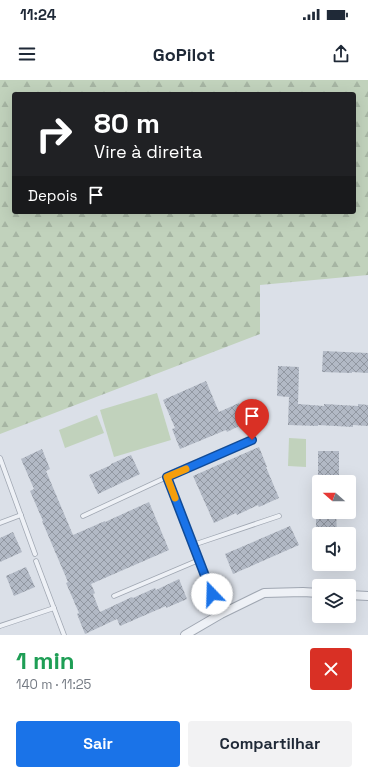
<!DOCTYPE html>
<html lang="pt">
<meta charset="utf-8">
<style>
:root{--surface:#fff;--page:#f2f2f3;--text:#1f2937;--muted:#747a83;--accent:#1a73e8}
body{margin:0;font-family:"Space Grotesk",sans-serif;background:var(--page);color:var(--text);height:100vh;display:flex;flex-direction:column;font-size:15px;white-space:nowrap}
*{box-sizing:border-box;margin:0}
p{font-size:13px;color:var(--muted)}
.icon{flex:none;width:22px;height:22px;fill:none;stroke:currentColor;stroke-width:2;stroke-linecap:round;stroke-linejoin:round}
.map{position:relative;height:555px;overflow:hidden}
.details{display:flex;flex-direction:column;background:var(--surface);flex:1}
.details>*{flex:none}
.guide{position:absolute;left:12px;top:12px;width:344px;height:122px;border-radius:4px;box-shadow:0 4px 16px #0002;background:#202124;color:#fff;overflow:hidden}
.needle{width:26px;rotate:290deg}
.controls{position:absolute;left:312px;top:395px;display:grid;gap:8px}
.controls a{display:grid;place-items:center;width:44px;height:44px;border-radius:4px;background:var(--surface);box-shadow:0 4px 16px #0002;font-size:20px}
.pin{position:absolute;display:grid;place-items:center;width:34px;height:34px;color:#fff;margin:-41px -17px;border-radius:50% 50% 50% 0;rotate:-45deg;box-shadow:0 0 4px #0007}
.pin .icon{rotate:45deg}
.me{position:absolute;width:44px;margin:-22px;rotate:339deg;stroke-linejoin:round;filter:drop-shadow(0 0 3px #0008)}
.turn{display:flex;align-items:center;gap:14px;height:84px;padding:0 16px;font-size:18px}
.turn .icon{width:52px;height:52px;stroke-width:2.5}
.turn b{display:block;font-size:28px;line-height:34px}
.then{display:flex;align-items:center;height:38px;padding:0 16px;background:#0003;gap:8px;font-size:15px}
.round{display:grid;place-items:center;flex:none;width:42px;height:42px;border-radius:4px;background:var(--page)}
.summary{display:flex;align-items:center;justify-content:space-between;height:68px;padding:0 16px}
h1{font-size:24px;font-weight:700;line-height:30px;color:#1e9e55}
.cta{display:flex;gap:8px;margin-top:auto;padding:8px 16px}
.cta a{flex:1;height:46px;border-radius:4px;background:var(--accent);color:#fff;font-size:16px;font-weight:700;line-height:46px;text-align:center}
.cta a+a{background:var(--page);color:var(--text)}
.status{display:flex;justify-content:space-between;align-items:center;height:28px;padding:0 20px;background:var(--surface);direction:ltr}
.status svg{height:11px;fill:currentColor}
header{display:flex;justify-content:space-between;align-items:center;height:52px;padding:0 16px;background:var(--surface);font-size:18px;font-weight:700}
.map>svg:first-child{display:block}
.green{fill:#c1d2bc}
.forest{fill:url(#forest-firs);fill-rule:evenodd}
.building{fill:url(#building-cross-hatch)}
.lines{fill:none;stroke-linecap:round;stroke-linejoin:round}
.service-casing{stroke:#a0a7b2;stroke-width:5.5}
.minor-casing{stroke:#a0a7b2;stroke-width:10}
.service{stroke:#eef1f6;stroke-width:4}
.minor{stroke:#eef1f6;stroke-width:8}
.route-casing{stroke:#114b97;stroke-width:10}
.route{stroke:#1a73e8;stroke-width:7}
.slow{stroke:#f59e0b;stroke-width:7}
</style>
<div class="status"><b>11:24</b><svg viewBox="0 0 49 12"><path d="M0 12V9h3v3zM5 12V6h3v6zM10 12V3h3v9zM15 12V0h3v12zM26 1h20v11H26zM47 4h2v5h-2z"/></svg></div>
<header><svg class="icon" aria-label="menu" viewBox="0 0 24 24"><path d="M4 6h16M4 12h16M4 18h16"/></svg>GoPilot<svg class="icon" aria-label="share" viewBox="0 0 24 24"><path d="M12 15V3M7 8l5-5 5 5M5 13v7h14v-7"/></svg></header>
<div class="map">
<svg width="368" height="555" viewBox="0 0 368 555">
<defs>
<pattern id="forest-firs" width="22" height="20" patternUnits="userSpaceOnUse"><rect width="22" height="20" fill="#c1d2bc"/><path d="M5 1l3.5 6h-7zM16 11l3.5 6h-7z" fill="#a6b5a3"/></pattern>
<pattern id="building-cross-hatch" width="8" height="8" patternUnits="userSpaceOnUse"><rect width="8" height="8" fill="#b2b9c5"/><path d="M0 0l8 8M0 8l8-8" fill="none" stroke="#9197a1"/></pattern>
</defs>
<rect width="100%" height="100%" fill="#dbe0e8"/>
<g class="green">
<path d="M 157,313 L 171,360 L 114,377 L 100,330 Z"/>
<path d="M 97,335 L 104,353 L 65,368 L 59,350 Z"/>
<path d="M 289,358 L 306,359 L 306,387 L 288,386 Z"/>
</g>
<path class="forest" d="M 0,0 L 368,0 L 368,195 L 260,205 L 260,254 L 0,354 ZM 14,14 L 354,14 L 354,132 L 14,132 Z"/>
<g class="building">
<path d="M 323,271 L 368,273 L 368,293 L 352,292 L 352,293 L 322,292 Z"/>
<path d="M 278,286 L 299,287 L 298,324 L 324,326 L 324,324 L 358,326 L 358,324 L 368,325 L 368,346 L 353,345 L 353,347 L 318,345 L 318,346 L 288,345 L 289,317 L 277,316 Z"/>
<path d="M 206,301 L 219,332 L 239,323 L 247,342 L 227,352 L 226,350 L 180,369 L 172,349 L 175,348 L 163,320 Z"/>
<path d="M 259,367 L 267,387 L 266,387 L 279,418 L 259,427 L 258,425 L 237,435 L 236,433 L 214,443 L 193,396 Z"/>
<path d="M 42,369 L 50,389 L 46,391 L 73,455 L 105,441 L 105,442 L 149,422 L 169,470 L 91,504 L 95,513 L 93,514 L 100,532 L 132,517 L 133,518 L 155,508 L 156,510 L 179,499 L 187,519 L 166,528 L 166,526 L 120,546 L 117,539 L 85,554 L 77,534 L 79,533 L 66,503 L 68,502 L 42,441 L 43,441 L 30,411 L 34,409 L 21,379 Z"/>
<path d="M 318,371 L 339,371 L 339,402 L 318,401 Z"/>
<path d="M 131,375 L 140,394 L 98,414 L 89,395 L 111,385 L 111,384 Z"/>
<path d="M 316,432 L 336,432 L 337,454 L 316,454 Z"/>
<path d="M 290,446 L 299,465 L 233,494 L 225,474 Z"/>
<path d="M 13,452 L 22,472 L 0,482 L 0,458 Z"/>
<path d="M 26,487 L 35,507 L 14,516 L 6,496 Z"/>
</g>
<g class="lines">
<defs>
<g id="service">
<path d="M 0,378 L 35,474"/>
<path d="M 167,397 L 221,534"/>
<path d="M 83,436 L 167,397 L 252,360"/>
<path d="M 0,443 L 21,435"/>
<path d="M 193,465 L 279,436"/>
<path d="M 36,481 L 64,555"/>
<path d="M 114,516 L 199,480"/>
<path d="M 0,546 L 54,528"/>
</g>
<g id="minor">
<path d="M 349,515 L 368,516"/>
<path d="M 185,555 L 221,534 L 264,513 L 303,512 L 319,513"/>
</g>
</defs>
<use href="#service" class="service-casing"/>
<use href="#minor" class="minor-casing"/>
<use href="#service" class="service"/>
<use href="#minor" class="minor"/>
</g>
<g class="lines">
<defs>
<path id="route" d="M 212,514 L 167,397 L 252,360"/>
</defs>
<use href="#route" class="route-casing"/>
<use href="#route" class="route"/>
<path class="slow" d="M 175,418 L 167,397 L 186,389"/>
</g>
</svg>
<div class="controls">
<a><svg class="needle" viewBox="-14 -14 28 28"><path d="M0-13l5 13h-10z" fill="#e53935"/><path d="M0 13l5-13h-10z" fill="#747a83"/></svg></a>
<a><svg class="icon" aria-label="sound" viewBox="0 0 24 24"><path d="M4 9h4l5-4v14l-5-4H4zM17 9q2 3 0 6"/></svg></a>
<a><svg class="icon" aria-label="layers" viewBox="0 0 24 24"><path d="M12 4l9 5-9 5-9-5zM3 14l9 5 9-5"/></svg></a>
</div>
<div class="pin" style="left:252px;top:360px;background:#d93025"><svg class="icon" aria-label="arrive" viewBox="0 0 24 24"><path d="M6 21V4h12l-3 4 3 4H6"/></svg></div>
<svg class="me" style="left:212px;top:514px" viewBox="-20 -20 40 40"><circle r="19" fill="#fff"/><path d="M0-13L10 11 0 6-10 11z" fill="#1a73e8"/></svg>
<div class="guide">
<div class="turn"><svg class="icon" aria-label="right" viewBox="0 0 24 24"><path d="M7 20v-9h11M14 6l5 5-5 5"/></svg><div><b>80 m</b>Vire à direita</div></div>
<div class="then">Depois<svg class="icon" aria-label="arrive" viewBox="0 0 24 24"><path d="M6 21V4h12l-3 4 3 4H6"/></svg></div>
</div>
</div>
<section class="details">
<div class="summary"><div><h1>1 min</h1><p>140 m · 11:25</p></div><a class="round" style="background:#d93025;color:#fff"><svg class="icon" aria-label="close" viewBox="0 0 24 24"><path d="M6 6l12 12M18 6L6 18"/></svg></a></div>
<div class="cta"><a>Sair</a><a>Compartilhar</a></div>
</section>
